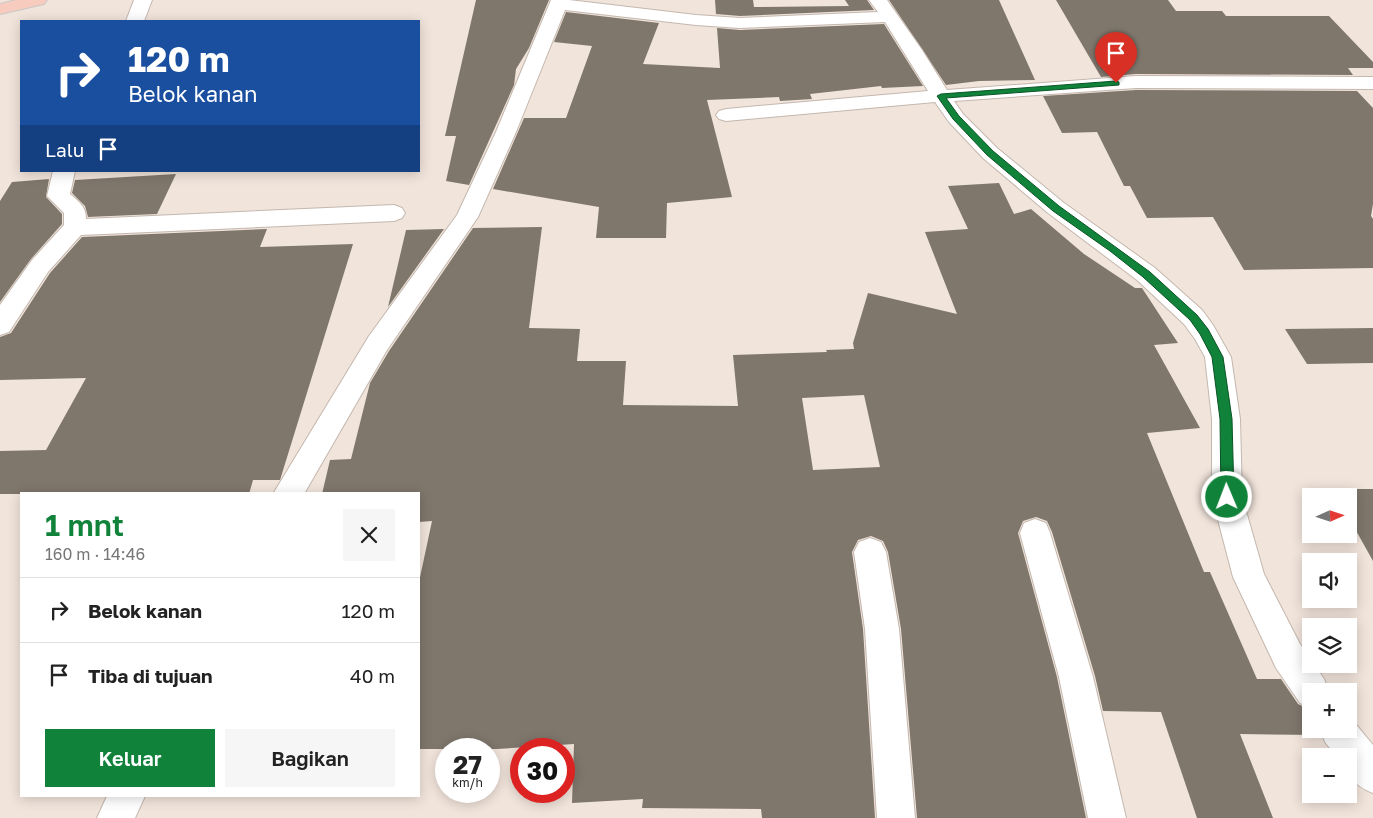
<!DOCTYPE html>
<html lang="id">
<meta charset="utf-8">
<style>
:root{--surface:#fff;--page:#f6f6f6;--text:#222;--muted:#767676;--line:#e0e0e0;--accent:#10823a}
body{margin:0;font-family:"Golos Text",sans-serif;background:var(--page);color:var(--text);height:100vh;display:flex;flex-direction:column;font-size:19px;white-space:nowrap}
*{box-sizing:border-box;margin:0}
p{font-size:16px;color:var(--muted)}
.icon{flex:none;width:28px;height:28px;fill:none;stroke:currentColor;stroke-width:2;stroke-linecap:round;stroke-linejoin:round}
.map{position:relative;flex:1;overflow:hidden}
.side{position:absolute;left:20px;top:492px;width:400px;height:305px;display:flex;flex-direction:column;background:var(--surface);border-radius:0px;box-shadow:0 2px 12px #0003}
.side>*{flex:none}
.guide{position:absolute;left:20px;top:20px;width:400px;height:152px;border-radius:0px;box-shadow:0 2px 12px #0003;background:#1a4fa0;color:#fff;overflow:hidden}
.needle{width:32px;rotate:87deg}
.fabs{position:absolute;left:1302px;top:488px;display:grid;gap:10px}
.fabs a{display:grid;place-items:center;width:55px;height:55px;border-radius:0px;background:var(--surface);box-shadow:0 2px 12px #0003;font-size:25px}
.speed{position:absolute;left:435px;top:738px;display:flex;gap:10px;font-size:25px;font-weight:700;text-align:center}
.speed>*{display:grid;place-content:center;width:65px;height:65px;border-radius:50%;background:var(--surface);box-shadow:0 2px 12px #0003;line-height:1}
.speed small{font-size:12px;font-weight:400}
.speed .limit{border:8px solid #d22;background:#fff;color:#111}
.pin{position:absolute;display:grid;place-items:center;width:42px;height:42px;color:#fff;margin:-51px -21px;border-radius:50% 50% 50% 0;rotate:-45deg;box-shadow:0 0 5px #0007}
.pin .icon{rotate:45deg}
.me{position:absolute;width:55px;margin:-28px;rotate:359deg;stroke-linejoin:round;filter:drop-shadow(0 0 4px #0008)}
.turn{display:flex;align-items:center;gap:18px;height:105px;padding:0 25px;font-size:22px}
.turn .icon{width:65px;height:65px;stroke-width:2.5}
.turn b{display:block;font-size:35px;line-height:42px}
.then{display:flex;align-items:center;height:48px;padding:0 25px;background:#0003;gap:10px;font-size:19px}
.round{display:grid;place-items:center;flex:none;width:52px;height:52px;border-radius:0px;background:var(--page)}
.overview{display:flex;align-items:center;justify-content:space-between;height:85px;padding:0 25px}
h1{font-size:30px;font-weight:600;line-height:38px;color:var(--accent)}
.button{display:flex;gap:10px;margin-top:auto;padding:10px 25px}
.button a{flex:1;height:58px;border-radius:0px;background:var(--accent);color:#fff;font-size:20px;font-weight:600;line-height:58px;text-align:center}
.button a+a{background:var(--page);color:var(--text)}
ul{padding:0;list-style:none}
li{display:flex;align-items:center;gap:15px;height:65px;padding:0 25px;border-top:1px solid var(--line)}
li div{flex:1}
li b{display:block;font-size:19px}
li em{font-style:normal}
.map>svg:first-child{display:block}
.building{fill:#7f776c;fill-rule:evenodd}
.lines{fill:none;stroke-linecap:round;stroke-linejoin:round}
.minor-casing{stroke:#c4b7ae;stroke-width:2}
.highway-casing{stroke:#c9c8c7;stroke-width:2}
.minor{fill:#fff;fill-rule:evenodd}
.highway{fill:#f7cbbe;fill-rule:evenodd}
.route{fill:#10823a;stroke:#0a5426}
</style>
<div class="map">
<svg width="1373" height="818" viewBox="0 0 1373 818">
<rect width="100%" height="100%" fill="#f1e4db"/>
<g class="building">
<path d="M 476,0 L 549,0 L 529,48 L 516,69 L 514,85 L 469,185 L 446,181 L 456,136 L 445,136 Z"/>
<path d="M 715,0 L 753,0 L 754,7 L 849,6 L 845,0 L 867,0 L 874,10 L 740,16 L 716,14 Z"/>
<path d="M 889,0 L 999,0 L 1035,80 L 979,81 L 946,85 Z"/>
<path d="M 1056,0 L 1168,0 L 1176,11 L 1222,11 L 1226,16 L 1329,16 L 1373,62 L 1373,68 L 1348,68 L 1353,75 L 1136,74 L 1101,77 Z"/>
<path d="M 566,12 L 659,23 L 643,64 L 720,68 L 717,28 L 740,30 L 884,24 L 923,86 L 882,88 L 881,86 L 810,94 L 812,99 L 780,101 L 779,97 L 707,100 L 732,197 L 667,203 L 666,238 L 596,238 L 599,207 L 493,189 L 524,118 L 566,118 L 592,46 L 554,42 Z"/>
<path d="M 1136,90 L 1357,91 L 1373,108 L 1373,204 L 1371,216 L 1373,219 L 1373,268 L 1244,270 L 1213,217 L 1147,218 L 1130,186 L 1124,186 L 1097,132 L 1062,133 L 1043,96 Z"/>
<path d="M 176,174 L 157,214 L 88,217 L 85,206 L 72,193 L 75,180 Z"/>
<path d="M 49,179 L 46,197 L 62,214 L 62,224 L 31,259 L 0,302 L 0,201 L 12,182 Z"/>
<path d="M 999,183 L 1014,214 L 1031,209 L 1084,254 L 1135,288 L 1142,288 L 1178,343 L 1154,345 L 1200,428 L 1147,433 L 1204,572 L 1210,572 L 1257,679 L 1281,679 L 1298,704 L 1306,708 L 1311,719 L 1311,729 L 1315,729 L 1318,735 L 1240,734 L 1273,818 L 1197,818 L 1161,712 L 1103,711 L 1095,676 L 1052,532 L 1047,521 L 1036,517 L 1023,521 L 1018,533 L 1057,677 L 1086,818 L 917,818 L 901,629 L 888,552 L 883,541 L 871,536 L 858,540 L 852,552 L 863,629 L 875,818 L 762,818 L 761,809 L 642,808 L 643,799 L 572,803 L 574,744 L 497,749 L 419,749 L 419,582 L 432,521 L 419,522 L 419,494 L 322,494 L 330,460 L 351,459 L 370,383 L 389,351 L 473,228 L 542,227 L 529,328 L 580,329 L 577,361 L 626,361 L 623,405 L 738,406 L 733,355 L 827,352 L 826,350 L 854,349 L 853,343 L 868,293 L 957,314 L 925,232 L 968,229 L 948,186 ZM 864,395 L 880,467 L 813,470 L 802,398 Z"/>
<path d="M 267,229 L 260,247 L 353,244 L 280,480 L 253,480 L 249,494 L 0,494 L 0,451 L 46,450 L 86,378 L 0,380 L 0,337 L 11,333 L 50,273 L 82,237 Z"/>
<path d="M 444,229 L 388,307 L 406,230 Z"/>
<path d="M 1373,328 L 1373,363 L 1307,364 L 1285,329 Z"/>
<path d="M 1332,489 L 1373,489 L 1373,561 L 1349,518 L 1349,496 L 1336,496 Z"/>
</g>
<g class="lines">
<defs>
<g id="minor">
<path d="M 134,0 L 152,0 L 144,21 L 126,21 Z"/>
<path d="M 551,0 L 569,0 L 696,15 L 740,18 L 878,12 L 869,0 L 887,0 L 922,50 L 947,90 L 1136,76 L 1373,77 L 1373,89 L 1136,88 L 954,101 L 963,114 L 997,148 L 1064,203 L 1155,268 L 1202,310 L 1213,325 L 1231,357 L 1240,419 L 1242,497 L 1264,574 L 1300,644 L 1311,660 L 1311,664 L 1314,664 L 1324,679 L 1329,691 L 1311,691 L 1311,708 L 1300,703 L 1276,668 L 1233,577 L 1212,497 L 1212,419 L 1205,357 L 1195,339 L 1184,324 L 1137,280 L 1048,213 L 983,158 L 949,122 L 935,102 L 726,121 L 719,119 L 716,115 L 719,111 L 726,109 L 928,91 L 885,22 L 740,28 L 696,25 L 565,10 L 516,132 L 478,217 L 387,350 L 304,494 L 273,494 L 369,336 L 457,215 L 496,132 Z"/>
<path d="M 53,171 L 75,171 L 70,194 C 79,202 86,206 86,219 L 394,205 L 402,208 L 405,213 L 402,218 L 394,221 L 81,235 L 48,272 L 9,332 L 0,335 L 0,305 L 32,260 L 64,225 L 64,213 L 47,196 Z"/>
<path d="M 1035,519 L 1046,523 L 1050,533 L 1093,677 L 1126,818 L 1088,818 L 1059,677 L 1020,533 L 1024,523 Z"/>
<path d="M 870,538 L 881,542 L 886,552 L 899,629 L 915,818 L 877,818 L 865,629 L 854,552 L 859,542 Z"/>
<path d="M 1349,716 L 1373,745 L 1373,793 C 1353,785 1349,778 1349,756 L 1336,756 L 1325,742 L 1320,729 L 1349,729 Z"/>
<path d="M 107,796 L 145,796 L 135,818 L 97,818 Z"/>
</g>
<path id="highway" d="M 16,0 L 47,0 L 44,4 L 0,14 L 0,4 Z"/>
</defs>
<use href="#minor" class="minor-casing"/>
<use href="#highway" class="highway-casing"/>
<use href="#minor" class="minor"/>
<use href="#highway" class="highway"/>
</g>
<path class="route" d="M 1116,81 L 1119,82 L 1119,85 L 946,98 L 959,116 L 993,151 L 1059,206 L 1150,272 L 1197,315 L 1208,329 L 1223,357 L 1232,419 L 1234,497 L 1232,501 L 1227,502 L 1223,501 L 1221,497 L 1220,419 L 1212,357 L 1200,334 L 1190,320 L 1143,277 L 1110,251 L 1053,211 L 987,155 L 953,119 L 937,96 L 941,94 Z"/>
</svg>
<div class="fabs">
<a><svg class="needle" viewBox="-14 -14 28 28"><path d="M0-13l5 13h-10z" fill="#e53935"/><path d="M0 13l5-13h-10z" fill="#767676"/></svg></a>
<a><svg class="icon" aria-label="sound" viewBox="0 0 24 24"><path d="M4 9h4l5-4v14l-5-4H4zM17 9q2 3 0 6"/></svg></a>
<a><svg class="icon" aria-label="layers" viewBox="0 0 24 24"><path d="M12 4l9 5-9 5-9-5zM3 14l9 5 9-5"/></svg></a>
<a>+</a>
<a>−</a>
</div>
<div class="speed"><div>27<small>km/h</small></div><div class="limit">30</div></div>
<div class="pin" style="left:1116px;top:83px;background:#d93025"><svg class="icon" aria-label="arrive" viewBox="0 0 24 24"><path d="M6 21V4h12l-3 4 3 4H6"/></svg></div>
<svg class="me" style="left:1227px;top:497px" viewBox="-20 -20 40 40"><circle r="17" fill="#10823a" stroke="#fff" stroke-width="3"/><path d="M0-11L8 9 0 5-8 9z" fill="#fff"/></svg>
<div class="guide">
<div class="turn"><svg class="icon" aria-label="right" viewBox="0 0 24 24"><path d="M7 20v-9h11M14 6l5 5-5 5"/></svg><div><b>120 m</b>Belok kanan</div></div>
<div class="then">Lalu<svg class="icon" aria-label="arrive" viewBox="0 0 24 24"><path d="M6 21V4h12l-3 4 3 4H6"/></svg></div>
</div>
<section class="side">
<div class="overview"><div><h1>1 mnt</h1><p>160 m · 14:46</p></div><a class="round"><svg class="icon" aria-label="close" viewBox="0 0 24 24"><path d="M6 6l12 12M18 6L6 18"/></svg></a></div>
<ul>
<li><svg class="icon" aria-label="right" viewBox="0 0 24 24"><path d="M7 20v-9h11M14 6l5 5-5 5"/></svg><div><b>Belok kanan</b></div><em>120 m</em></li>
<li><svg class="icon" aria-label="arrive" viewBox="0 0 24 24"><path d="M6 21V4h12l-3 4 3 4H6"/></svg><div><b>Tiba di tujuan</b></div><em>40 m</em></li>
</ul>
<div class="button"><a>Keluar</a><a>Bagikan</a></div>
</section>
</div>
